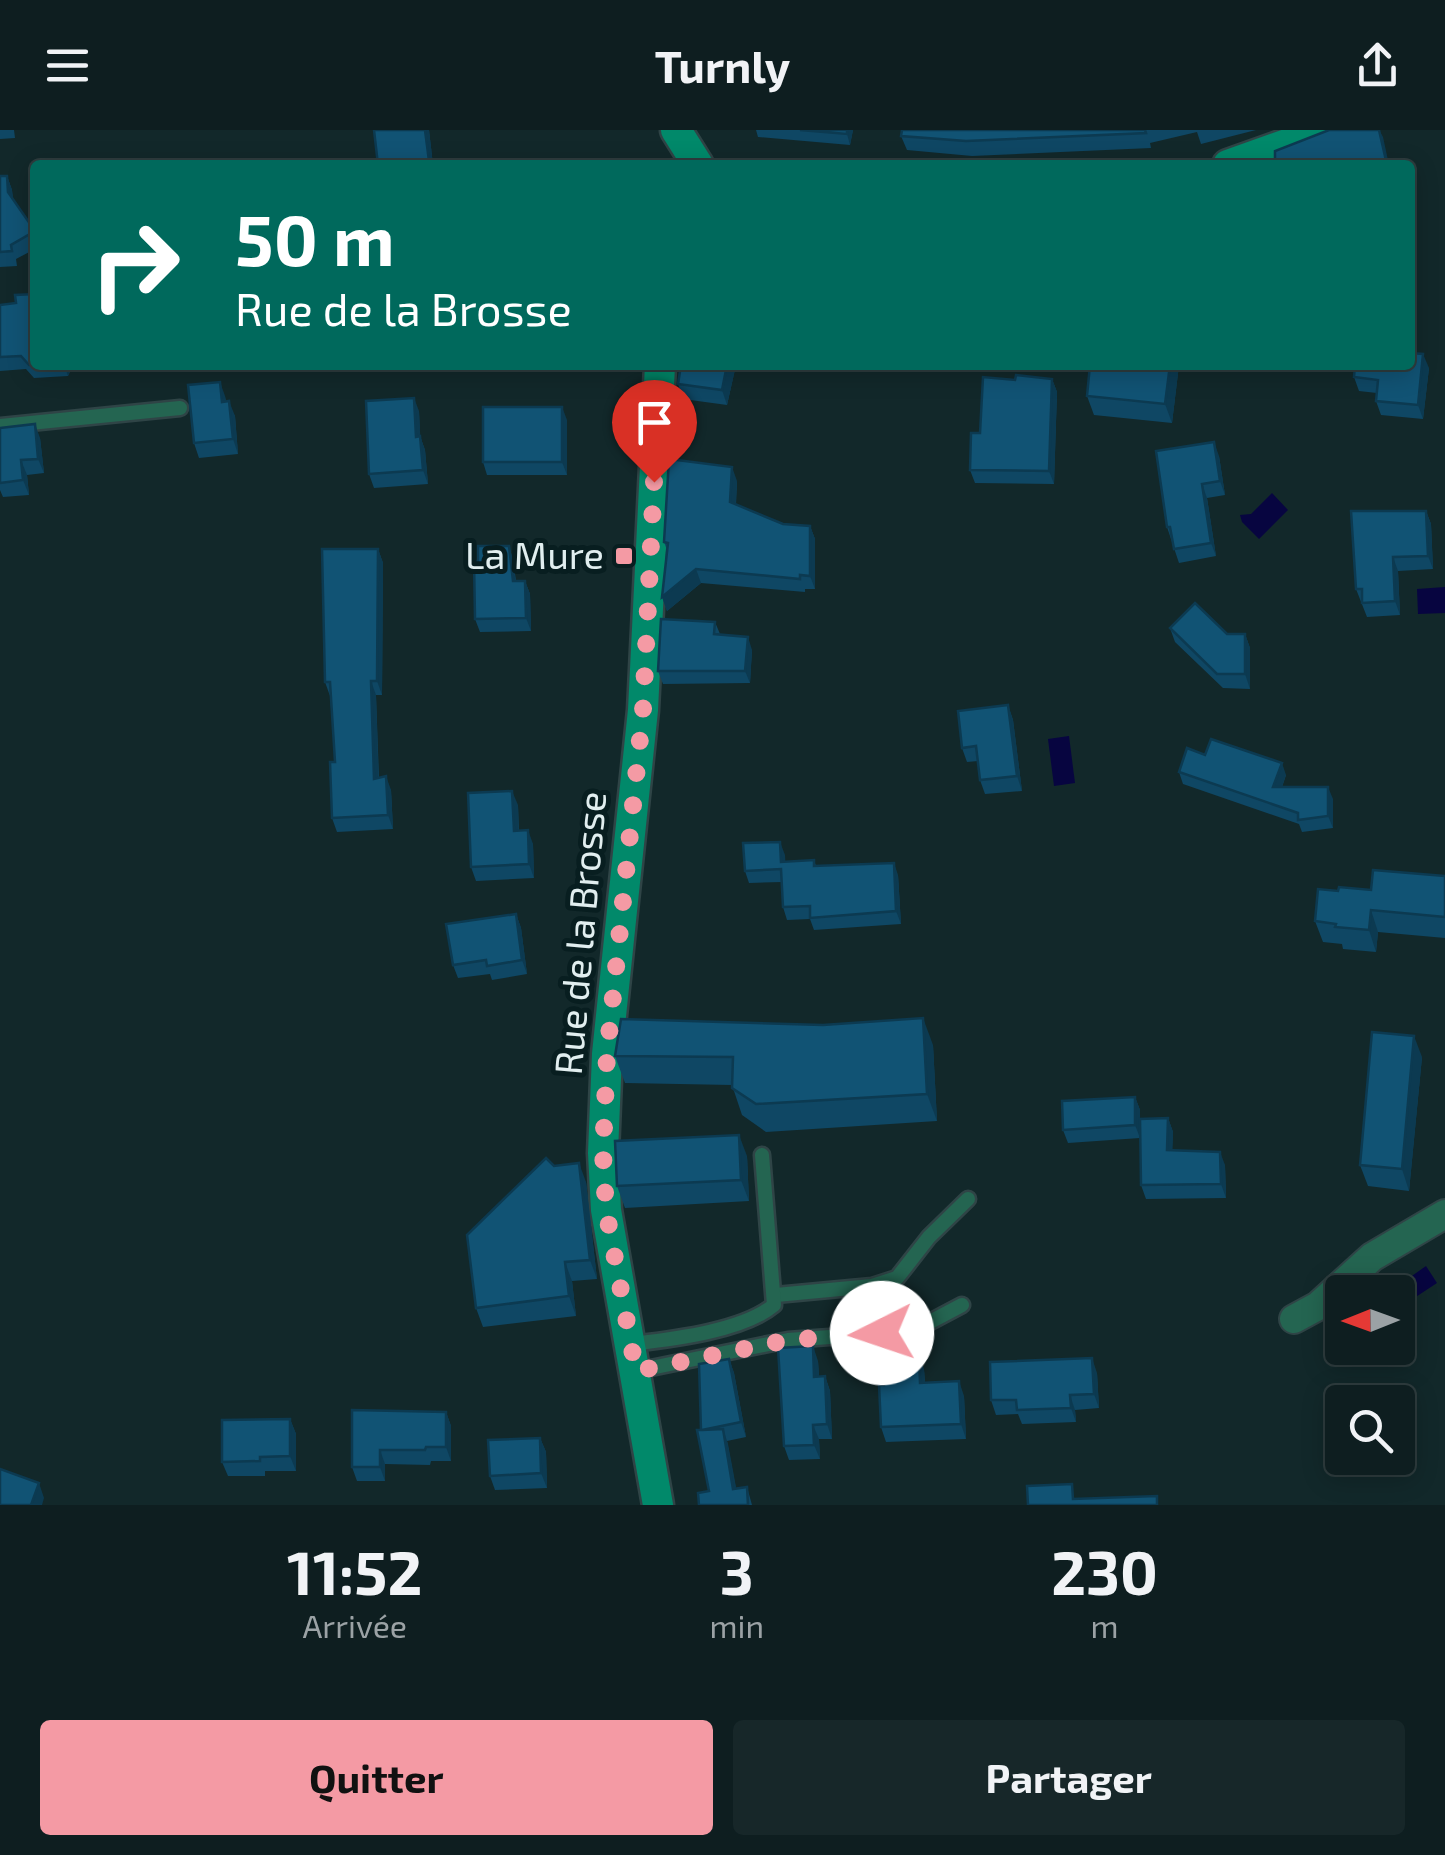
<!DOCTYPE html>
<html lang="fr">
<meta charset="utf-8">
<style>
:root{--surface:#0e1e20;--page:#172729;--text:#f1f3f6;--muted:#9ba2a5;--line:#2e3c3e;--accent:#f49aa4}
body{margin:0;font-family:"Exo 2",sans-serif;background:var(--page);color:var(--text);height:100vh;display:flex;flex-direction:column;font-size:38px;white-space:nowrap}
*{box-sizing:border-box;margin:0}
p{font-size:32px;color:var(--muted)}
.icon{flex:none;width:55px;height:55px;fill:none;stroke:currentColor;stroke-width:2;stroke-linecap:round;stroke-linejoin:round}
.map{position:relative;height:1375px;overflow:hidden}
.details{display:flex;flex-direction:column;background:var(--surface);flex:1}
.details>*{flex:none}
.guide{position:absolute;left:30px;top:30px;width:1385px;height:210px;border-radius:10px;box-shadow:0 5px 25px #0003,0 0 0 2px var(--line);background:#00695c;color:#fff;overflow:hidden}
.needle{width:65px;rotate:269deg}
.fabs{position:absolute;left:1325px;top:1145px;display:grid;gap:20px}
.fabs a{display:grid;place-items:center;width:90px;height:90px;border-radius:10px;background:var(--surface);box-shadow:0 5px 25px #0003,0 0 0 2px var(--line);font-size:50px}
.pin{position:absolute;display:grid;place-items:center;width:85px;height:85px;color:#fff;margin:-102px -42px;border-radius:50% 50% 50% 0;rotate:-45deg;box-shadow:0 0 10px #0007}
.pin .icon{rotate:45deg}
.me{position:absolute;width:110px;margin:-55px;rotate:266deg;stroke-linejoin:round;filter:drop-shadow(0 0 8px #0008)}
.turn{display:flex;align-items:center;gap:35px;height:210px;padding:0 40px;font-size:45px}
.turn .icon{width:130px;height:130px;stroke-width:2.5}
.turn b{display:block;font-size:70px;line-height:85px}
.eta{display:flex;justify-content:space-evenly;align-items:center;height:170px;text-align:center}
.eta b{font-size:60px;font-weight:700;line-height:70px}
.button{display:flex;gap:20px;margin-top:auto;padding:20px 40px}
.button a{flex:1;height:115px;border-radius:10px;background:var(--accent);color:#111;font-size:40px;font-weight:700;line-height:115px;text-align:center}
.button a+a{background:var(--page);color:var(--text)}
header{display:flex;justify-content:space-between;align-items:center;height:130px;padding:0 40px;background:var(--surface);font-size:45px;font-weight:700}
.map>svg:first-child{display:block}
.water{fill:#070540}
.lines{fill:none;stroke-linecap:round;stroke-linejoin:round}
.lane-casing{stroke:#2f4446;stroke-width:19}
.street-casing{stroke:#2f4446;stroke-width:32}
.secondary-casing{stroke:#2f4446;stroke-width:35}
.lane{stroke:#246551;stroke-width:14}
.street{stroke:#246551;stroke-width:28}
.secondary{stroke:#01896a;stroke-width:30}
.wall{fill:#0f4764}
.shaded-wall{fill:#0c3a51}
.building{fill:#115374;stroke:#0c3a51;stroke-width:2.5}
.route{stroke:#f49aa4;stroke-width:18;stroke-dasharray:0 32.4}
.poi-dot{fill:#f49aa4;stroke:#081e20;stroke-width:4}
.labels{text-anchor:middle;stroke-width:10;stroke-linejoin:round;paint-order:stroke}
.poi-label{font-size:38px;fill:#e1eeef;stroke:#081e20;text-anchor:end}
.street-label{font-size:38px;fill:#e1eeef;stroke:#081e20}
</style>
<header><svg class="icon" aria-label="menu" viewBox="0 0 24 24"><path d="M4 6h16M4 12h16M4 18h16"/></svg>Turnly<svg class="icon" aria-label="share" viewBox="0 0 24 24"><path d="M12 15V3M7 8l5-5 5 5M5 13v7h14v-7"/></svg></header>
<div class="map">
<svg width="1445" height="1375" viewBox="0 0 1445 1375">
<rect width="100%" height="100%" fill="#12282a"/>
<g class="water">
<path d="M 1272,363 L 1288,380 L 1259,409 L 1242,392 L 1240,385 L 1251,384 Z"/>
<path d="M 1445,457 L 1445,483 L 1418,484 L 1417,459 Z"/>
<path d="M 1069,606 L 1075,653 L 1054,656 L 1048,609 Z"/>
<path d="M 1426,1136 L 1437,1153 L 1399,1178 L 1398,1162 L 1389,1162 Z"/>
</g>
<g class="lines">
<defs>
<g id="lane">
<path d="M 0,296 L 180,278"/>
<path d="M 776,1165 L 872,1156 L 897,1148 L 929,1107 L 968,1069"/>
<path d="M 632,1214 C 673,1209 743,1201 774,1175 L 762,1025"/>
<path d="M 636,1241 L 788,1210 L 913,1201 L 962,1175"/>
</g>
<path id="street" d="M 1294,1189 L 1318,1176 L 1372,1127 L 1445,1084"/>
<g id="secondary">
<path d="M 676,0 L 698,35"/>
<path d="M 1228,35 L 1326,0"/>
<path d="M 658,1375 L 606,1080 L 603,1023 L 607,924 L 643,580 L 660,235"/>
</g>
</defs>
<use href="#lane" class="lane-casing"/>
<use href="#street" class="street-casing"/>
<use href="#secondary" class="secondary-casing"/>
<use href="#lane" class="lane"/>
<use href="#street" class="street"/>
<use href="#secondary" class="secondary"/>
</g>
<g class="wall">
<path d="M 0,0 L 14,0 L 15,8 L 0,9 Z"/>
<path d="M 429,0 L 433,35 L 378,35 Z"/>
<path d="M 756,0 L 853,0 L 850,15 L 758,7 Z"/>
<path d="M 902,0 L 1256,0 L 1201,14 L 1197,2 L 1150,13 L 1151,18 L 972,26 L 907,20 L 901,6 Z"/>
<path d="M 0,46 L 7,46 L 12,60 L 13,69 L 35,101 L 35,119 L 16,129 L 17,136 L 0,137 Z"/>
<path d="M 0,175 L 35,235 L 73,235 L 68,246 L 34,248 L 26,239 L 0,241 Z"/>
<path d="M 681,235 L 736,235 L 727,275 L 683,269 L 678,254 Z"/>
<path d="M 1090,235 L 1179,235 L 1172,293 L 1094,285 L 1087,266 Z"/>
<path d="M 1338,235 L 1410,235 L 1429,238 L 1423,289 L 1381,285 L 1376,271 L 1377,263 L 1359,261 L 1354,247 L 1355,238 L 1339,236 Z"/>
<path d="M 1052,249 L 1057,262 L 1054,354 L 975,353 L 970,340 L 980,303 Z"/>
<path d="M 225,266 L 226,272 L 235,286 L 238,324 L 199,328 L 194,313 Z"/>
<path d="M 419,281 L 420,306 L 425,320 L 428,354 L 374,358 L 369,344 Z"/>
<path d="M 567,290 L 567,345 L 487,345 L 483,332 Z"/>
<path d="M 0,298 L 40,308 L 44,343 L 27,345 L 29,365 L 3,367 L 0,360 Z"/>
<path d="M 1219,326 L 1225,365 L 1207,368 L 1216,426 L 1179,433 L 1167,397 Z"/>
<path d="M 737,351 L 736,375 L 783,394 L 810,396 L 815,409 L 815,459 L 805,459 L 805,462 L 701,453 L 667,481 L 662,467 L 667,420 L 664,412 Z"/>
<path d="M 1426,381 L 1431,394 L 1433,439 L 1398,441 L 1400,485 L 1367,487 L 1356,459 Z"/>
<path d="M 378,419 L 383,433 L 382,565 L 376,565 L 379,648 L 391,660 L 393,699 L 337,702 L 332,688 L 335,632 L 330,566 L 325,552 Z"/>
<path d="M 513,429 L 516,451 L 525,451 L 530,464 L 531,501 L 480,502 L 475,489 Z"/>
<path d="M 715,492 L 720,504 L 752,520 L 750,553 L 663,554 L 658,541 Z"/>
<path d="M 1170,498 L 1227,504 L 1245,504 L 1250,518 L 1250,559 L 1223,558 L 1175,512 Z"/>
<path d="M 1008,575 L 1013,590 L 1022,661 L 985,664 L 980,650 L 978,631 L 967,632 L 962,618 Z"/>
<path d="M 1205,625 L 1286,645 L 1282,657 L 1333,669 L 1333,698 L 1302,702 L 1299,694 L 1183,654 L 1179,642 Z"/>
<path d="M 518,675 L 519,701 L 533,714 L 534,748 L 476,751 L 471,737 Z"/>
<path d="M 785,725 L 785,732 L 814,730 L 816,736 L 898,745 L 901,794 L 814,800 L 810,789 L 787,790 L 783,777 L 782,752 L 749,753 L 745,741 Z"/>
<path d="M 1445,746 L 1445,808 L 1378,802 L 1376,822 L 1343,819 L 1342,814 L 1323,812 L 1315,791 L 1338,761 L 1371,760 Z"/>
<path d="M 516,784 L 521,798 L 527,844 L 492,850 L 490,844 L 458,848 L 453,835 Z"/>
<path d="M 933,915 L 937,991 L 766,1002 L 742,985 L 732,955 L 625,953 L 615,926 Z"/>
<path d="M 1422,927 L 1409,1061 L 1368,1056 L 1360,1035 Z"/>
<path d="M 1135,967 L 1140,980 L 1140,1008 L 1068,1013 L 1063,1000 Z"/>
<path d="M 1168,988 L 1173,1002 L 1172,1020 L 1225,1035 L 1226,1068 L 1146,1069 L 1141,1055 Z"/>
<path d="M 747,1026 L 749,1071 L 625,1078 L 617,1056 Z"/>
<path d="M 554,1036 L 586,1052 L 597,1149 L 572,1151 L 576,1186 L 483,1197 L 476,1178 Z"/>
<path d="M 729,1229 L 734,1243 L 746,1307 L 727,1311 L 736,1359 L 747,1357 L 752,1375 L 699,1375 L 709,1361 L 701,1300 Z"/>
<path d="M 818,1231 L 819,1247 L 825,1246 L 830,1261 L 832,1309 L 819,1309 L 820,1329 L 789,1330 L 784,1316 Z"/>
<path d="M 924,1239 L 925,1253 L 964,1266 L 966,1309 L 886,1312 L 881,1297 L 884,1255 Z"/>
<path d="M 1097,1243 L 1099,1278 L 1075,1280 L 1076,1292 L 1022,1294 L 1018,1284 L 996,1285 L 991,1270 Z"/>
<path d="M 446,1282 L 451,1296 L 451,1331 L 431,1331 L 430,1335 L 385,1334 L 385,1351 L 357,1351 L 352,1337 Z"/>
<path d="M 290,1289 L 296,1304 L 296,1341 L 265,1341 L 265,1346 L 228,1346 L 222,1332 Z"/>
<path d="M 540,1308 L 546,1322 L 547,1358 L 495,1360 L 490,1346 Z"/>
</g>
<g class="shaded-wall">
<path d="M 425,0 L 429,0 L 433,35 L 430,35 L 429,31 Z"/>
<path d="M 847,0 L 853,0 L 850,15 L 847,4 Z"/>
<path d="M 1379,0 L 1383,7 L 1389,35 L 1387,35 Z"/>
<path d="M 7,46 L 12,60 L 13,76 L 8,62 Z"/>
<path d="M 1423,224 L 1429,238 L 1423,289 L 1418,275 Z"/>
<path d="M 64,235 L 73,235 L 68,246 Z"/>
<path d="M 727,235 L 736,235 L 727,275 L 722,260 Z"/>
<path d="M 1170,235 L 1179,235 L 1172,293 L 1165,274 Z"/>
<path d="M 1052,249 L 1057,262 L 1054,354 L 1049,341 Z"/>
<path d="M 220,252 L 225,266 L 227,287 L 222,272 Z"/>
<path d="M 414,268 L 419,281 L 421,321 L 416,307 Z"/>
<path d="M 229,271 L 235,286 L 238,324 L 233,309 Z"/>
<path d="M 562,277 L 567,290 L 567,345 L 562,332 Z"/>
<path d="M 35,294 L 40,308 L 44,343 L 38,329 Z"/>
<path d="M 420,306 L 425,320 L 428,354 L 423,340 Z"/>
<path d="M 1214,312 L 1219,326 L 1225,365 L 1220,351 Z"/>
<path d="M 21,330 L 27,345 L 29,365 L 23,350 Z"/>
<path d="M 732,337 L 737,351 L 735,386 L 730,372 Z"/>
<path d="M 1202,354 L 1207,368 L 1216,426 L 1211,413 Z"/>
<path d="M 1426,381 L 1431,394 L 1433,439 L 1428,426 Z"/>
<path d="M 810,396 L 815,409 L 815,459 L 810,446 Z"/>
<path d="M 509,416 L 513,429 L 517,464 L 513,451 Z"/>
<path d="M 378,419 L 383,433 L 382,565 L 377,551 Z"/>
<path d="M 1393,427 L 1398,441 L 1400,485 L 1395,471 Z"/>
<path d="M 696,439 L 701,453 L 667,481 L 662,467 Z"/>
<path d="M 525,451 L 530,464 L 531,501 L 526,488 Z"/>
<path d="M 1245,504 L 1250,518 L 1250,559 L 1245,544 Z"/>
<path d="M 748,507 L 752,520 L 750,553 L 745,541 Z"/>
<path d="M 371,551 L 376,565 L 379,663 L 374,649 Z"/>
<path d="M 1008,575 L 1013,590 L 1022,661 L 1017,646 Z"/>
<path d="M 1282,633 L 1286,645 L 1278,669 L 1273,657 Z"/>
<path d="M 386,646 L 391,660 L 393,699 L 388,685 Z"/>
<path d="M 1328,657 L 1333,669 L 1333,698 L 1328,686 Z"/>
<path d="M 512,661 L 518,675 L 519,715 L 514,701 Z"/>
<path d="M 528,700 L 533,714 L 534,748 L 529,734 Z"/>
<path d="M 780,712 L 785,725 L 786,744 L 781,732 Z"/>
<path d="M 894,733 L 898,745 L 901,794 L 896,781 Z"/>
<path d="M 1371,780 L 1378,802 L 1376,822 L 1369,800 Z"/>
<path d="M 516,784 L 521,798 L 527,844 L 522,830 Z"/>
<path d="M 923,888 L 933,915 L 937,991 L 927,964 Z"/>
<path d="M 1414,906 L 1422,927 L 1409,1061 L 1402,1039 Z"/>
<path d="M 1135,967 L 1140,980 L 1140,1008 L 1135,995 Z"/>
<path d="M 1168,988 L 1173,1002 L 1172,1034 L 1167,1020 Z"/>
<path d="M 739,1005 L 747,1026 L 749,1071 L 741,1050 Z"/>
<path d="M 1220,1022 L 1225,1035 L 1226,1068 L 1221,1054 Z"/>
<path d="M 579,1033 L 586,1052 L 597,1149 L 590,1130 Z"/>
<path d="M 565,1132 L 572,1151 L 576,1186 L 569,1166 Z"/>
<path d="M 813,1216 L 818,1231 L 820,1261 L 814,1247 Z"/>
<path d="M 919,1225 L 924,1239 L 926,1267 L 920,1253 Z"/>
<path d="M 1092,1228 L 1097,1243 L 1099,1278 L 1094,1264 Z"/>
<path d="M 729,1229 L 734,1243 L 746,1307 L 741,1292 Z"/>
<path d="M 825,1246 L 830,1261 L 832,1309 L 827,1294 Z"/>
<path d="M 959,1251 L 964,1266 L 966,1309 L 961,1294 Z"/>
<path d="M 1070,1265 L 1075,1280 L 1076,1292 L 1071,1278 Z"/>
<path d="M 446,1282 L 451,1296 L 451,1331 L 446,1317 Z"/>
<path d="M 290,1289 L 296,1304 L 296,1341 L 290,1326 Z"/>
<path d="M 813,1295 L 819,1309 L 820,1329 L 814,1315 Z"/>
<path d="M 723,1299 L 728,1314 L 739,1373 L 733,1359 Z"/>
<path d="M 540,1308 L 546,1322 L 547,1358 L 541,1343 Z"/>
<path d="M 380,1320 L 385,1334 L 385,1351 L 380,1337 Z"/>
<path d="M 39,1353 L 44,1368 L 42,1375 L 31,1375 Z"/>
</g>
<g class="building">
<path d="M 374,0 L 425,0 L 429,31 L 403,35 L 378,35 Z"/>
<path d="M 800,0 L 847,0 L 847,4 Z"/>
<path d="M 902,0 L 1145,0 L 1146,3 L 966,11 L 901,6 Z"/>
<path d="M 1329,0 L 1379,0 L 1387,35 L 1275,35 L 1275,21 Z"/>
<path d="M 0,46 L 7,46 L 8,62 L 35,101 L 11,115 L 12,121 L 0,122 Z"/>
<path d="M 35,164 L 35,234 L 29,235 L 21,226 L 0,227 L 0,175 L 16,173 L 15,165 Z"/>
<path d="M 1410,223 L 1423,224 L 1418,275 L 1376,271 L 1378,250 L 1354,247 L 1355,235 L 1410,235 Z"/>
<path d="M 681,235 L 727,235 L 722,260 L 678,254 Z"/>
<path d="M 1090,235 L 1170,235 L 1165,274 L 1087,266 Z"/>
<path d="M 1016,245 L 1052,249 L 1049,341 L 970,340 L 971,303 L 980,303 L 983,247 L 1015,250 Z"/>
<path d="M 220,252 L 222,272 L 229,271 L 233,309 L 194,313 L 188,255 Z"/>
<path d="M 414,268 L 416,307 L 420,306 L 423,340 L 369,344 L 366,271 Z"/>
<rect x="483" y="277" width="79" height="55"/>
<path d="M 35,294 L 38,329 L 21,330 L 23,350 L 0,353 L 0,298 Z"/>
<path d="M 1214,312 L 1220,351 L 1202,354 L 1211,413 L 1174,419 L 1170,397 L 1167,397 L 1156,321 Z"/>
<path d="M 669,329 L 732,337 L 730,372 L 783,394 L 810,396 L 810,446 L 800,445 L 800,449 L 696,439 L 662,467 L 668,413 L 664,412 Z"/>
<path d="M 1351,381 L 1426,381 L 1428,426 L 1393,427 L 1395,471 L 1362,473 L 1362,459 L 1356,459 Z"/>
<path d="M 478,416 L 509,416 L 513,451 L 525,451 L 526,488 L 475,489 L 474,431 L 478,431 Z"/>
<path d="M 322,419 L 378,419 L 377,551 L 371,551 L 374,649 L 386,646 L 388,685 L 332,688 L 330,632 L 335,632 L 330,552 L 325,552 Z"/>
<path d="M 1195,473 L 1227,504 L 1245,504 L 1245,544 L 1217,544 L 1170,498 Z"/>
<path d="M 661,489 L 715,492 L 714,504 L 748,507 L 745,541 L 658,541 Z"/>
<path d="M 1008,575 L 1017,646 L 980,650 L 976,616 L 962,618 L 958,581 Z"/>
<path d="M 1211,609 L 1282,633 L 1273,657 L 1328,657 L 1328,686 L 1298,690 L 1298,683 L 1179,642 L 1187,618 L 1205,625 Z"/>
<path d="M 512,661 L 514,701 L 528,700 L 529,734 L 471,737 L 468,663 Z"/>
<path d="M 780,712 L 781,732 L 814,730 L 814,736 L 894,733 L 896,781 L 810,788 L 810,776 L 783,777 L 781,739 L 745,741 L 743,713 Z"/>
<path d="M 1373,740 L 1445,746 L 1445,787 L 1371,780 L 1369,800 L 1335,797 L 1336,794 L 1315,791 L 1318,759 L 1338,761 L 1339,757 L 1371,760 Z"/>
<path d="M 516,784 L 522,830 L 487,836 L 486,830 L 453,835 L 446,794 Z"/>
<path d="M 923,888 L 927,964 L 756,974 L 732,958 L 733,927 L 615,926 L 621,889 L 823,895 Z"/>
<path d="M 1372,902 L 1414,906 L 1402,1039 L 1360,1035 Z"/>
<path d="M 1135,967 L 1135,995 L 1063,1000 L 1062,971 Z"/>
<path d="M 1168,988 L 1167,1020 L 1220,1022 L 1221,1054 L 1141,1055 L 1140,989 Z"/>
<path d="M 739,1005 L 741,1050 L 617,1056 L 615,1011 Z"/>
<path d="M 546,1028 L 554,1036 L 579,1033 L 590,1130 L 565,1132 L 569,1166 L 476,1178 L 467,1105 Z"/>
<path d="M 813,1216 L 814,1247 L 825,1246 L 827,1294 L 813,1295 L 814,1315 L 784,1316 L 778,1218 Z"/>
<path d="M 919,1225 L 920,1253 L 959,1251 L 961,1294 L 881,1297 L 879,1255 L 884,1255 L 883,1226 Z"/>
<path d="M 1092,1228 L 1094,1264 L 1070,1265 L 1071,1278 L 1017,1280 L 1016,1270 L 991,1270 L 990,1232 Z"/>
<path d="M 729,1229 L 741,1292 L 702,1300 L 723,1299 L 733,1359 L 747,1357 L 748,1375 L 699,1375 L 698,1363 L 709,1361 L 697,1300 L 701,1300 L 699,1234 Z"/>
<path d="M 352,1280 L 446,1282 L 446,1317 L 426,1317 L 425,1320 L 380,1320 L 380,1337 L 352,1337 Z"/>
<path d="M 290,1289 L 290,1326 L 260,1327 L 260,1331 L 222,1332 L 222,1290 Z"/>
<path d="M 540,1308 L 541,1343 L 490,1346 L 488,1310 Z"/>
<path d="M 0,1339 L 39,1353 L 31,1375 L 0,1375 Z"/>
<path d="M 1072,1354 L 1073,1369 L 1157,1366 L 1157,1375 L 1028,1375 L 1027,1356 Z"/>
</g>
<g class="lines">
<path class="route" d="M 654,352 L 643,580 L 607,924 L 603,1023 L 606,1080 L 636,1241 L 788,1210 L 882,1203"/>
</g>
<rect class="poi-dot" x="614" y="416" width="20" height="20" rx="5"/>
<g class="labels">
<g class="poi-label">
<text x="604" y="439">La Mure</text>
</g>
<g class="street-label">
<text transform="translate(581 803) rotate(-85)" y="13">Rue de la Brosse</text>
</g>
</g>
</svg>
<div class="fabs">
<a><svg class="needle" viewBox="-14 -14 28 28"><path d="M0-13l5 13h-10z" fill="#e53935"/><path d="M0 13l5-13h-10z" fill="#9ba2a5"/></svg></a>
<a><svg class="icon" aria-label="search" viewBox="0 0 24 24"><circle cx="10" cy="10" r="6"/><path d="M15 15l6 6"/></svg></a>
</div>
<div class="pin" style="left:654px;top:352px;background:#d93025"><svg class="icon" aria-label="arrive" viewBox="0 0 24 24"><path d="M6 21V4h12l-3 4 3 4H6"/></svg></div>
<svg class="me" style="left:882px;top:1203px" viewBox="-20 -20 40 40"><circle r="19" fill="#fff"/><path d="M0-13L10 11 0 6-10 11z" fill="#f49aa4"/></svg>
<div class="guide">
<div class="turn"><svg class="icon" aria-label="right" viewBox="0 0 24 24"><path d="M7 20v-9h11M14 6l5 5-5 5"/></svg><div><b>50 m</b>Rue de la Brosse</div></div>
</div>
</div>
<section class="details">
<div class="eta">
<div><b>11:52</b><p>Arrivée</p></div>
<div><b>3</b><p>min</p></div>
<div><b>230</b><p>m</p></div>
</div>
<div class="button"><a>Quitter</a><a>Partager</a></div>
</section>
